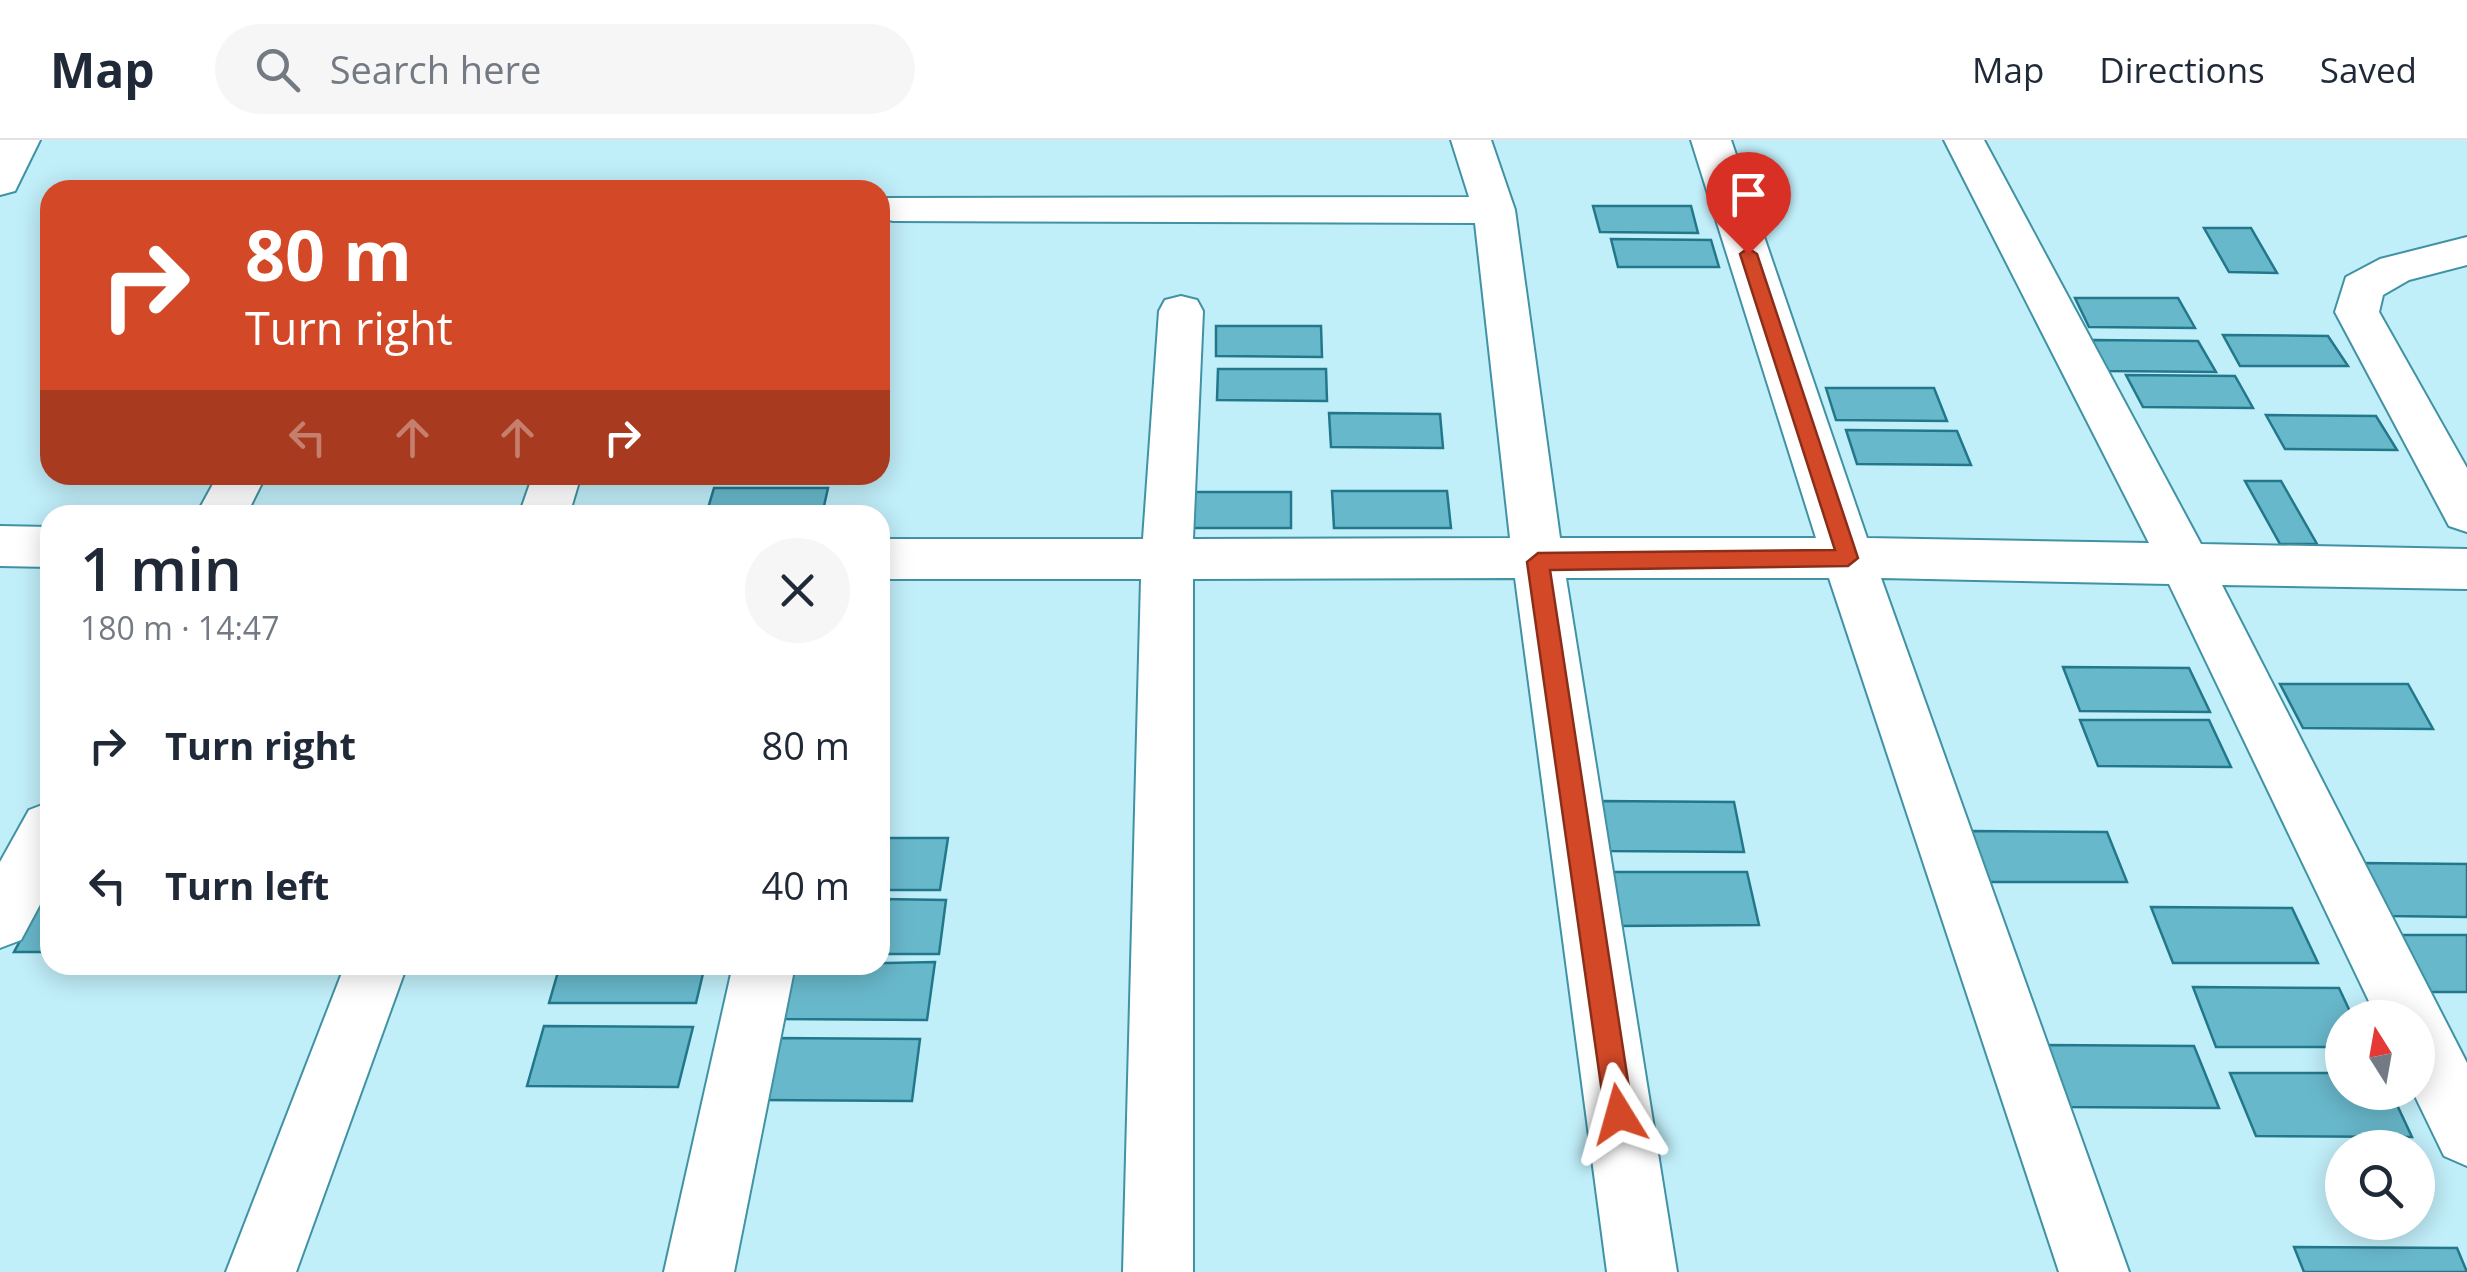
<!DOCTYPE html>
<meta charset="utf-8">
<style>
:root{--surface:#fff;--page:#f6f6f7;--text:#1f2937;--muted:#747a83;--line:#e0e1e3}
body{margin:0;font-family:"Open Sans",sans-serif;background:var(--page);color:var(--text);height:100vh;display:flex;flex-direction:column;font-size:38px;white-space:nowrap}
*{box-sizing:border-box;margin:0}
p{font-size:32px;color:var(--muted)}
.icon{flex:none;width:55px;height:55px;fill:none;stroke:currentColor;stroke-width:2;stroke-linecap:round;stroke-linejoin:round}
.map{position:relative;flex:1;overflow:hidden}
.drawer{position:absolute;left:40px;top:365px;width:850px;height:470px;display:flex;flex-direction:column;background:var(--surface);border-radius:30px;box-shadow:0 5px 25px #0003}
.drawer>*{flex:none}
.banner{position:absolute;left:40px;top:40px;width:850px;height:305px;border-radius:30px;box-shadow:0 5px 25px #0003;background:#d34927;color:#fff;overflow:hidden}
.needle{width:65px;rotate:349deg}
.buttons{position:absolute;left:2325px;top:860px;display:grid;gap:20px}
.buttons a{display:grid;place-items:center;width:110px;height:110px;border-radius:50%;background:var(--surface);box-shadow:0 5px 25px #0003;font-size:50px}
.pin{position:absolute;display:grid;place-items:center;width:85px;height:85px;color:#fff;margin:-102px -42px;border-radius:50% 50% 50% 0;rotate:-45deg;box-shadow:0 0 10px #0007}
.pin .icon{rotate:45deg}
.me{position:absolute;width:110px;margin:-55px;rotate:352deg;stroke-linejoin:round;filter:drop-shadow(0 0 8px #0008)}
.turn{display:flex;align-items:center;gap:35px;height:210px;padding:0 40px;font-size:45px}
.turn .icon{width:130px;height:130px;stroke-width:2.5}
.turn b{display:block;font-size:70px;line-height:85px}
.lanes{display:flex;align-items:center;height:95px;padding:0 40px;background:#0003;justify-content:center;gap:50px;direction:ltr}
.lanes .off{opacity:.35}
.round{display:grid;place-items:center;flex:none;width:105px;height:105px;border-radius:52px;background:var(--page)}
.head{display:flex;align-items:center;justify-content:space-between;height:170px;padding:0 40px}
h1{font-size:60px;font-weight:600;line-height:75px}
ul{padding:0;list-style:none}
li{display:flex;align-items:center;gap:30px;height:140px;padding:0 40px}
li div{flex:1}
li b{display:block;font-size:38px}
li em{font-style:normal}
header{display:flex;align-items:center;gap:60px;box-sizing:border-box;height:140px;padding:0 50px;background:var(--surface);border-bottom:2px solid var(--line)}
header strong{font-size:48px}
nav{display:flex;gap:55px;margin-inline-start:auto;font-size:35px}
.search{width:700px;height:90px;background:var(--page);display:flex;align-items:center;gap:25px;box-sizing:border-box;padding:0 35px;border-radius:55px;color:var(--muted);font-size:38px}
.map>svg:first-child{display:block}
.building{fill:#68b8cb;stroke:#22788a;stroke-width:2.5}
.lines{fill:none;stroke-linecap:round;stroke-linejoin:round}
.minor-casing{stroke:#4092a4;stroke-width:4}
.minor{fill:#fff;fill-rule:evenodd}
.route{fill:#d34927;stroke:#892f19;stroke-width:2.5}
</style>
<header>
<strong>Map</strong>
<div class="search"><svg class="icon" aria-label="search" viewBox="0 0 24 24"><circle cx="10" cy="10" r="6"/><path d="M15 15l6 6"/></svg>Search here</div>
<nav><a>Map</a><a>Directions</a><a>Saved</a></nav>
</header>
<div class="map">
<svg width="2467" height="1132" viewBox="0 0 2467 1132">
<rect width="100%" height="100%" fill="#c0eef9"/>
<g class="building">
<path d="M 1593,66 L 1691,66 L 1698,93 L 1600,92 Z"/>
<path d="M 2204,88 L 2251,88 L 2277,133 L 2229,132 Z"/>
<path d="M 1611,99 L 1711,100 L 1719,127 L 1618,127 Z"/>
<path d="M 2075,158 L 2178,158 L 2195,188 L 2089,187 Z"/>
<path d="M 1216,186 L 1321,186 L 1322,217 L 1216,216 Z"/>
<path d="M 2223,195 L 2328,196 L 2348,226 L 2240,226 Z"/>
<path d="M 2092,200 L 2198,201 L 2216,232 L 2107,231 Z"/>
<path d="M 1218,229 L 1326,229 L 1327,261 L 1217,260 Z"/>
<path d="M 2126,235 L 2235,236 L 2253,268 L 2143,267 Z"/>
<path d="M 1826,248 L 1934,248 L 1947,281 L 1836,280 Z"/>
<path d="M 1329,273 L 1440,274 L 1443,308 L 1331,307 Z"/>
<path d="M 2266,275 L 2376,276 L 2397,310 L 2285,309 Z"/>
<path d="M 1846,290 L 1957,291 L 1971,325 L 1857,324 Z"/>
<path d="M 713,335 L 827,335 L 826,342 L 712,342 Z"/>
<path d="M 2245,341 L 2281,341 L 2317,404 L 2280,404 Z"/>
<path d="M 714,348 L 828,348 L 822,375 L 706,375 Z"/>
<path d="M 1332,351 L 1447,351 L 1451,388 L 1334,388 Z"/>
<path d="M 1176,352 L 1291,352 L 1291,388 L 1174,388 Z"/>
<path d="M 2063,527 L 2189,528 L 2210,572 L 2080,571 Z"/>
<path d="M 2280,544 L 2408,544 L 2433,589 L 2303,588 Z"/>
<path d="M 2080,580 L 2209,580 L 2231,627 L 2098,626 Z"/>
<path d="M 1599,661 L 1734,662 L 1744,712 L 1606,711 Z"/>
<path d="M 1971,691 L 2107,692 L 2127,742 L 1988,742 Z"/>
<path d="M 880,698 L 948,698 L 940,750 L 880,750 Z"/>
<path d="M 2360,723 L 2467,724 L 2467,777 L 2387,776 Z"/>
<path d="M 1608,732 L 1747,732 L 1759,785 L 1616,786 Z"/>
<path d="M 44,757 L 50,757 L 50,812 L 14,812 Z"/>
<path d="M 880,759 L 946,760 L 939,814 L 880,814 Z"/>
<path d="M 2151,767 L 2292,768 L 2318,823 L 2173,823 Z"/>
<path d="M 2396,795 L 2467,795 L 2467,852 L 2424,852 Z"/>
<path d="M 935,822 L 927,880 L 780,879 L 790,825 Z"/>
<path d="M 560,825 L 705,825 L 696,863 L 549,863 Z"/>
<path d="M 2193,847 L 2339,848 L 2353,878 L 2342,878 L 2342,907 L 2216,907 Z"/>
<path d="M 544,886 L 693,887 L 678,947 L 527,946 Z"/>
<path d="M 771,898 L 920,899 L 912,961 L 758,960 Z"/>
<path d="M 2044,905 L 2194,906 L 2219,968 L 2064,967 Z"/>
<path d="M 2230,933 L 2342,933 L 2342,952 L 2391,952 L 2412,997 L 2256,996 Z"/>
<path d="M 2294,1107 L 2457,1108 L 2467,1132 L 2304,1132 Z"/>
</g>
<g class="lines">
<defs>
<g id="minor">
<path d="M 0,0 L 40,0 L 15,51 L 0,55 Z"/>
<path d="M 1451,0 L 1491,0 L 1515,70 L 1560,398 L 1816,398 L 1691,0 L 1731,0 L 1867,398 L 2149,403 L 1944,0 L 1984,0 L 2201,404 L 2467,409 L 2467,449 L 2222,445 L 2467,923 L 2467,1026 L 2444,1016 L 2413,952 L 2418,952 L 2418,878 L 2377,878 L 2169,444 L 1881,438 L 2129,1132 L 2059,1132 L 1829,438 L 1566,438 L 1677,1132 L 1607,1132 L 1515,438 L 1193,439 L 1193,1132 L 1123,1132 L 1141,439 L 880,439 L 880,399 L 1143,399 L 1159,171 L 1165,160 L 1181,156 L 1197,160 L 1203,171 L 1193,399 L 1510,398 L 1475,83 L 893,81 L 880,78 L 880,58 L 1469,57 Z"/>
<path d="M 2467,97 L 2467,125 L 2409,140 L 2383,155 L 2379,172 L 2467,328 L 2467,392 L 2449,386 L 2335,172 L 2346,137 L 2380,119 Z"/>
<path d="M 218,335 L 266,335 L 246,375 L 196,375 Z"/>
<path d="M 533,335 L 581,335 L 569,375 L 519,375 Z"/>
<path d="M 0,386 L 50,387 L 50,427 L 0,426 Z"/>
<path d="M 50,662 L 50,746 L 21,800 L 0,808 L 0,722 L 29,670 Z"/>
<path d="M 345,825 L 407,825 L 296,1132 L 226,1132 Z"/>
<path d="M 733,825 L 795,825 L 734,1132 L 664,1132 Z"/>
</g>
</defs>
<use href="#minor" class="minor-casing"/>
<use href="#minor" class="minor"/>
</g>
<path class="route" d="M 1748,108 L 1757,114 L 1858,418 L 1848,426 L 1550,430 L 1633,974 L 1629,984 L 1619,988 L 1609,984 L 1605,974 L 1527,422 L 1538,413 L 1835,410 L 1740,114 Z"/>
</svg>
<div class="buttons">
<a><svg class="needle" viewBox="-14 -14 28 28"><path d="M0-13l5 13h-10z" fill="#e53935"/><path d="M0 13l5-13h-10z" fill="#747a83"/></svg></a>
<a><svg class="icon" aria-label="search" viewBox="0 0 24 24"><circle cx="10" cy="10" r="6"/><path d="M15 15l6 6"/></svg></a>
</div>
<div class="pin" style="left:1748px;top:114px;background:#d93025"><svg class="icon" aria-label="arrive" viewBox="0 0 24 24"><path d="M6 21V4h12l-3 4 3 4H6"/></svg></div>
<svg class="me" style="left:1619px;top:974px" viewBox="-20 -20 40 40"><path d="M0-17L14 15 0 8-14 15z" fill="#d34927" stroke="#fff" stroke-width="4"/></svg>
<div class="banner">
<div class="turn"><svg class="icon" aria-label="right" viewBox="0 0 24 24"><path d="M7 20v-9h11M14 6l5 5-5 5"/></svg><div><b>80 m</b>Turn right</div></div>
<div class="lanes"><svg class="icon off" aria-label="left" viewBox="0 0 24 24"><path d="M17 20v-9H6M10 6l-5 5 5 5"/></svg><svg class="icon off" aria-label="ahead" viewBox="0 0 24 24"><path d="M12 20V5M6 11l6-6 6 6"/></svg><svg class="icon off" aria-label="ahead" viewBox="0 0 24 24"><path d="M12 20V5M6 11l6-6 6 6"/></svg><svg class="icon" aria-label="right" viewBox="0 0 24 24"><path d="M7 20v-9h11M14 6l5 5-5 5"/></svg></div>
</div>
<section class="drawer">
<div class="head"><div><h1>1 min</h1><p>180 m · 14:47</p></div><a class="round"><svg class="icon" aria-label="close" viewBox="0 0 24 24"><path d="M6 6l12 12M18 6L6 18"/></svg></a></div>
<ul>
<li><svg class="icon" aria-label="right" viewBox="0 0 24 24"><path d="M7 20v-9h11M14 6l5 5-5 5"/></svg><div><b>Turn right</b></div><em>80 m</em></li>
<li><svg class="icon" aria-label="left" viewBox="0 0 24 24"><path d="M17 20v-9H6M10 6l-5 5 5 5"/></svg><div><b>Turn left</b></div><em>40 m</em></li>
</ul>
</section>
</div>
